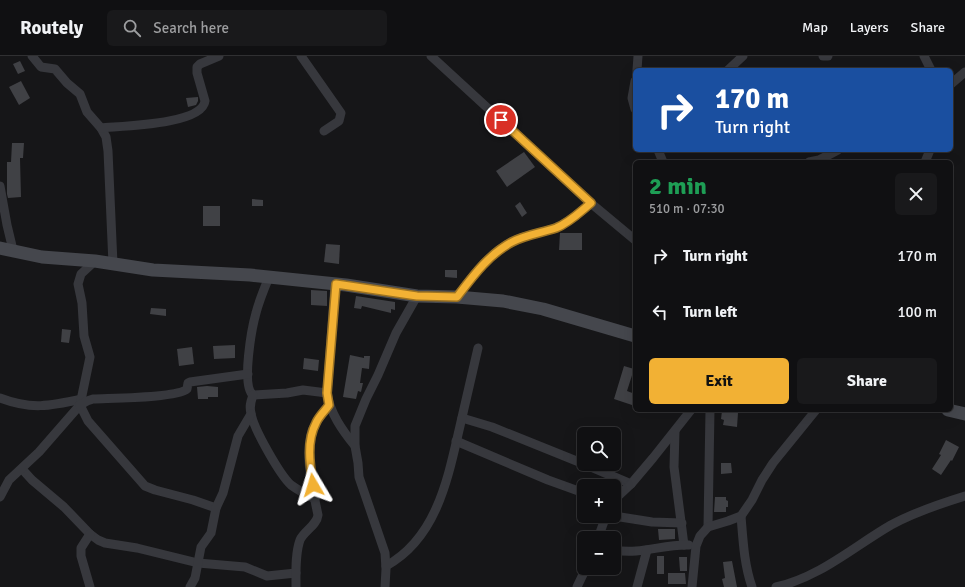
<!DOCTYPE html>
<meta charset="utf-8">
<style>
:root{--surface:#101012;--page:#19191b;--text:#f1f3f6;--muted:#9c9d9f;--line:#303032;--accent:#f2b134}
body{margin:0;font-family:Signika,sans-serif;background:var(--page);color:var(--text);height:100vh;display:flex;flex-direction:column;font-size:15px;white-space:nowrap}
*{box-sizing:border-box;margin:0}
p{font-size:13px;color:var(--muted)}
.icon{flex:none;width:22px;height:22px;fill:none;stroke:currentColor;stroke-width:2;stroke-linecap:round;stroke-linejoin:round}
.map{position:relative;flex:1;overflow:hidden}
.sheet{position:absolute;left:633px;top:104px;width:320px;height:252px;display:flex;flex-direction:column;background:var(--surface);border-radius:6px;box-shadow:0 4px 16px #0002,0 0 0 1px var(--line)}
.sheet>*{flex:none}
.hud{position:absolute;left:633px;top:12px;width:320px;height:84px;border-radius:6px;box-shadow:0 4px 16px #0002,0 0 0 1px var(--line);background:#1a4fa0;color:#fff;overflow:hidden}
.tools{position:absolute;left:577px;top:371px;display:grid;gap:8px}
.tools a{display:grid;place-items:center;width:44px;height:44px;border-radius:6px;background:var(--surface);box-shadow:0 4px 16px #0002,0 0 0 1px var(--line);font-size:20px}
.pin{position:absolute;display:grid;place-items:center;width:34px;height:34px;color:#fff;margin:-17px;border:2px solid #fff;border-radius:50%;box-shadow:0 1px 4px #0007}
.me{position:absolute;width:44px;margin:-22px;rotate:353deg;stroke-linejoin:round;filter:drop-shadow(0 0 3px #0008)}
.turn{display:flex;align-items:center;gap:14px;height:84px;padding:0 16px;font-size:18px}
.turn .icon{width:52px;height:52px;stroke-width:2.5}
.turn b{display:block;font-size:28px;line-height:34px}
.round{display:grid;place-items:center;flex:none;width:42px;height:42px;border-radius:6px;background:var(--page)}
.summary{display:flex;align-items:center;justify-content:space-between;height:68px;padding:0 16px}
h1{font-size:24px;font-weight:800;line-height:30px;color:#1e9e55}
.cta{display:flex;gap:8px;margin-top:auto;padding:8px 16px}
.cta a{flex:1;height:46px;border-radius:6px;background:var(--accent);color:#111;font-size:16px;font-weight:800;line-height:46px;text-align:center}
.cta a+a{background:var(--page);color:var(--text)}
ul{padding:0;list-style:none}
li{display:flex;align-items:center;gap:12px;height:56px;padding:0 16px}
li div{flex:1}
li b{display:block;font-size:15px}
li em{font-style:normal}
header{display:flex;align-items:center;gap:24px;box-sizing:border-box;height:56px;padding:0 20px;background:var(--surface);border-bottom:1px solid var(--line)}
header strong{font-size:19px}
nav{display:flex;gap:22px;margin-inline-start:auto;font-size:14px}
.search{width:280px;height:36px;background:var(--page);display:flex;align-items:center;gap:10px;box-sizing:border-box;padding:0 14px;border-radius:6px;color:var(--muted);font-size:15px}
.map>svg:first-child{display:block}
.building{fill:#404145}
.lines{fill:none;stroke-linecap:round;stroke-linejoin:round}
.street{stroke:#37383d;stroke-width:9}
.secondary{stroke:#45474d;stroke-width:13}
.route-casing{stroke:#9d7322;stroke-width:10}
.route{stroke:#f2b134;stroke-width:7}
</style>
<header>
<strong>Routely</strong>
<div class="search"><svg class="icon" aria-label="search" viewBox="0 0 24 24"><circle cx="10" cy="10" r="6"/><path d="M15 15l6 6"/></svg>Search here</div>
<nav><a>Map</a><a>Layers</a><a>Share</a></nav>
</header>
<div class="map">
<svg width="965" height="531" viewBox="0 0 965 531">
<rect width="100%" height="100%" fill="#161618"/>
<g class="building">
<path d="M 20,5 L 25,15 L 18,18 L 13,8 Z"/>
<path d="M 21,25 L 30,42 L 19,49 L 9,31 Z"/>
<path d="M 198,41 L 198,45 L 196,49 L 188,51 L 186,42 Z"/>
<path d="M 12,87 L 24,87 L 23,102 L 20,102 L 21,141 L 8,142 L 7,138 L 7,106 L 11,106 Z"/>
<path d="M 524,96 L 535,111 L 507,131 L 496,115 Z"/>
<path d="M 252,143 L 263,144 L 263,150 L 252,150 Z"/>
<path d="M 520,146 L 527,157 L 522,161 L 515,150 Z"/>
<rect x="203" y="150" width="17" height="20"/>
<path d="M 560,177 L 582,177 L 582,194 L 559,194 Z"/>
<path d="M 326,188 L 340,189 L 339,208 L 324,206 Z"/>
<path d="M 445,214 L 457,214 L 457,222 L 445,221 Z"/>
<path d="M 311,234 L 327,235 L 327,250 L 311,249 Z"/>
<path d="M 356,240 L 395,246 L 395,254 L 391,253 L 391,257 L 362,250 L 361,253 L 354,252 Z"/>
<path d="M 151,252 L 166,253 L 166,260 L 150,258 Z"/>
<path d="M 62,273 L 71,274 L 69,287 L 61,286 Z"/>
<path d="M 235,289 L 235,302 L 214,303 L 213,290 Z"/>
<path d="M 192,291 L 194,308 L 179,310 L 177,293 Z"/>
<path d="M 350,299 L 364,302 L 364,300 L 370,300 L 369,313 L 362,312 L 360,327 L 363,327 L 361,336 L 358,335 L 356,343 L 343,341 Z"/>
<path d="M 304,302 L 319,304 L 318,315 L 303,313 Z"/>
<path d="M 624,310 L 634,313 L 627,335 L 635,338 L 635,350 L 614,343 Z"/>
<path d="M 207,330 L 218,331 L 218,341 L 208,341 L 208,343 L 198,343 L 197,331 Z"/>
<path d="M 722,355 L 738,357 L 737,371 L 723,369 L 724,364 L 721,363 Z"/>
<path d="M 946,384 L 959,391 L 952,405 L 951,404 L 941,419 L 932,413 L 941,399 L 939,398 Z"/>
<path d="M 721,407 L 731,407 L 732,417 L 721,418 Z"/>
<path d="M 715,441 L 726,441 L 726,444 L 728,445 L 728,451 L 726,451 L 726,456 L 714,456 Z"/>
<path d="M 658,473 L 675,473 L 675,483 L 659,484 Z"/>
<rect x="657" y="500" width="7" height="18"/>
<path d="M 679,501 L 687,501 L 687,515 L 680,515 Z"/>
<path d="M 732,505 L 737,531 L 724,531 L 722,523 L 725,522 L 723,506 Z"/>
<path d="M 668,517 L 685,517 L 686,528 L 668,528 Z"/>
</g>
<g class="lines">
<g class="street">
<path d="M 32,0 L 41,11 L 55,13 L 67,27 L 80,38 L 87,56 L 101,72 L 106,81 L 108,95 L 113,208"/>
<path d="M 301,0 L 341,57 L 339,65 L 324,75"/>
<path d="M 431,0 L 593,149 L 635,184"/>
<path d="M 823,0 L 828,0"/>
<path d="M 924,0 L 931,14"/>
<path d="M 637,14 L 638,0"/>
<path d="M 728,14 L 743,0"/>
<path d="M 635,25 L 632,42 L 635,53"/>
<path d="M 951,28 L 965,16"/>
<path d="M 101,72 C 120,70 202,69 205,45 L 197,17 L 197,11 L 200,8 L 219,0"/>
<path d="M 658,94 L 663,106"/>
<path d="M 809,106 L 819,104 L 838,94"/>
<path d="M 925,106 L 930,94"/>
<path d="M 0,130 L 7,169 L 13,194"/>
<path d="M 269,221 C 264,233 259,245 256,257 C 252,271 241,330 253,339 L 287,337 L 303,334 L 327,337"/>
<path d="M 335,228 L 327,337 C 330,357 342,374 355,390"/>
<path d="M 457,241 C 472,220 488,199 511,186 C 525,179 541,177 555,172 C 569,167 580,156 591,147"/>
<path d="M 253,339 C 251,345 249,350 251,357 C 253,372 280,419 291,429 C 298,434 307,439 315,443"/>
<path d="M 0,342 C 31,354 50,350 82,343"/>
<path d="M 462,362 L 492,371 L 584,408"/>
<path d="M 675,375 L 674,411 L 684,489"/>
<path d="M 456,385 L 548,424 L 584,437"/>
<path d="M 584,408 L 631,428"/>
<path d="M 22,413 L 32,424 L 64,451 L 90,478 L 98,484 L 105,487 L 137,492 L 198,507 L 245,511 L 267,520 L 296,517"/>
<path d="M 0,441 L 9,424 L 39,396 L 80,349 L 90,301 L 84,280 L 82,247 L 78,228 L 81,218 L 95,205"/>
<path d="M 614,444 L 631,428 L 653,402 L 691,354"/>
<path d="M 216,452 L 193,444 L 155,434 L 145,430 L 88,365 L 80,349 L 87,345 L 93,343 C 111,342 177,342 187,333 L 188,327 L 190,326 L 248,318"/>
<path d="M 614,460 L 652,466 L 682,467"/>
<path d="M 741,460 C 743,484 744,508 752,531"/>
<path d="M 708,471 L 710,354"/>
<path d="M 90,478 L 81,492 L 81,500 L 90,531"/>
<path d="M 598,482 L 606,460"/>
<path d="M 614,494 C 641,499 663,488 689,489"/>
<path d="M 386,510 C 437,482 448,422 460,370 C 466,344 472,318 478,292"/>
<path d="M 190,531 L 195,522 L 201,491 L 211,477 L 216,452 L 223,437 L 238,380 L 251,358"/>
<path d="M 296,531 C 296,516 295,498 300,484 C 304,475 317,469 318,459 C 313,435 304,399 312,375 C 315,365 323,357 329,349"/>
<path d="M 385,531 L 386,513 L 385,497 L 359,421 L 358,407 L 355,390 L 355,370 L 366,343 L 378,319 L 396,277 L 417,240"/>
<path d="M 577,531 L 586,512"/>
<path d="M 637,531 L 647,494"/>
<path d="M 692,531 L 696,490 L 700,480 L 708,471 L 728,465 L 741,460 L 752,444 L 762,424 L 773,407 L 816,354"/>
<path d="M 776,531 C 820,521 853,491 891,469 C 915,456 939,448 965,440"/>
</g>
<g class="secondary">
<path d="M 0,192 L 42,201 L 95,205 L 153,214 L 250,219 L 346,229 L 417,240 L 457,241 L 503,245 L 543,253 L 635,280"/>
<path d="M 948,354 L 965,358"/>
</g>
</g>
<g class="lines">
<defs>
<path id="route" d="M 313,429 C 310,409 306,386 316,367 C 319,360 325,355 329,349 L 327,337 L 336,228 L 417,240 L 457,241 C 473,220 488,199 512,186 C 525,179 541,177 556,172 C 569,167 580,156 591,147 L 501,64"/>
</defs>
<use href="#route" class="route-casing"/>
<use href="#route" class="route"/>
</g>
</svg>
<div class="tools">
<a><svg class="icon" aria-label="search" viewBox="0 0 24 24"><circle cx="10" cy="10" r="6"/><path d="M15 15l6 6"/></svg></a>
<a>+</a>
<a>−</a>
</div>
<div class="pin" style="left:501px;top:64px;background:#d93025"><svg class="icon" aria-label="arrive" viewBox="0 0 24 24"><path d="M6 21V4h12l-3 4 3 4H6"/></svg></div>
<svg class="me" style="left:313px;top:429px" viewBox="-20 -20 40 40"><path d="M0-17L14 15 0 8-14 15z" fill="#f2b134" stroke="#fff" stroke-width="4"/></svg>
<div class="hud">
<div class="turn"><svg class="icon" aria-label="right" viewBox="0 0 24 24"><path d="M7 20v-9h11M14 6l5 5-5 5"/></svg><div><b>170 m</b>Turn right</div></div>
</div>
<section class="sheet">
<div class="summary"><div><h1>2 min</h1><p>510 m · 07:30</p></div><a class="round"><svg class="icon" aria-label="close" viewBox="0 0 24 24"><path d="M6 6l12 12M18 6L6 18"/></svg></a></div>
<ul>
<li><svg class="icon" aria-label="right" viewBox="0 0 24 24"><path d="M7 20v-9h11M14 6l5 5-5 5"/></svg><div><b>Turn right</b></div><em>170 m</em></li>
<li><svg class="icon" aria-label="left" viewBox="0 0 24 24"><path d="M17 20v-9H6M10 6l-5 5 5 5"/></svg><div><b>Turn left</b></div><em>100 m</em></li>
</ul>
<div class="cta"><a>Exit</a><a>Share</a></div>
</section>
</div>
